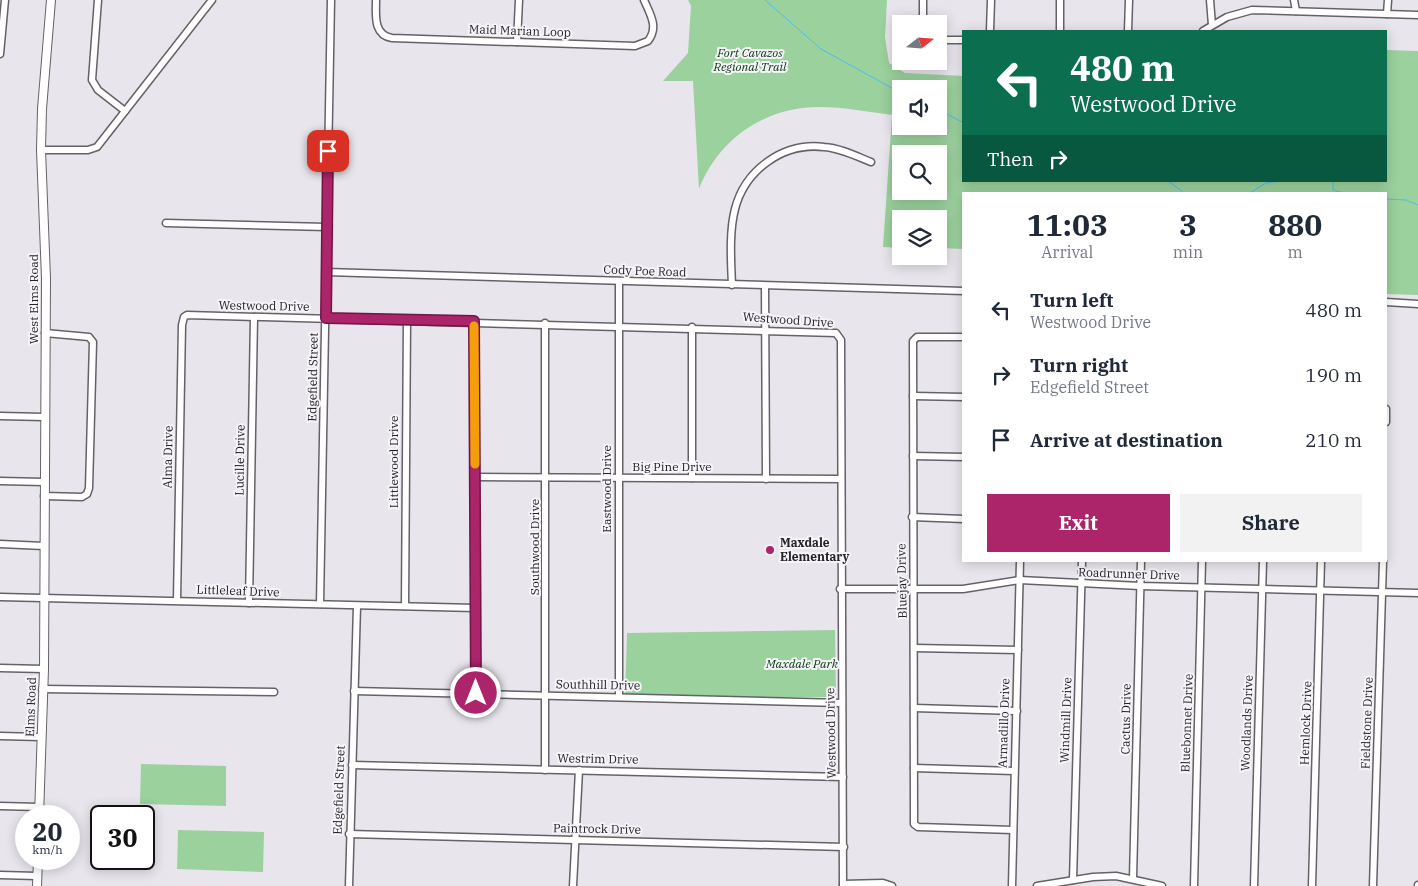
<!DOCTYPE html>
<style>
:root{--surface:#fff;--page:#f2f2f3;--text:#1f2937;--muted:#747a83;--accent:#ac2469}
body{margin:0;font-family:"IBM Plex Serif",serif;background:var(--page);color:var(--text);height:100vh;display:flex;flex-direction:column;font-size:19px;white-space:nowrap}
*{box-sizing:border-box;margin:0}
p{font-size:16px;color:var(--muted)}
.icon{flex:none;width:28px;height:28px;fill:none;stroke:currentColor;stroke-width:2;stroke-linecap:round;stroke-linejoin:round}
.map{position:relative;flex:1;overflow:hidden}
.side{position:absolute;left:962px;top:192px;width:425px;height:370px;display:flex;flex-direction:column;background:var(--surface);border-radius:0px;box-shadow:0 2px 12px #0003}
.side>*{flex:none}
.guide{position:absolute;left:962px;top:30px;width:425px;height:152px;border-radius:0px;box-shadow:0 2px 12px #0003;background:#0b6e4f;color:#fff;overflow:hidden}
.needle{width:32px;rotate:73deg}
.buttons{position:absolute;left:892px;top:15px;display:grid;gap:10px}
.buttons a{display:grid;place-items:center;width:55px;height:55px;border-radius:0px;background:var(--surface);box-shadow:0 2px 12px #0003;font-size:25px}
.speed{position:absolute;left:15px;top:805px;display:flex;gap:10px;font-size:25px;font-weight:700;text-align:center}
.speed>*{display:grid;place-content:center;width:65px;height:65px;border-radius:50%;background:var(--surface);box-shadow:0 2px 12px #0003;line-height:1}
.speed small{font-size:12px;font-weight:400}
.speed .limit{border:2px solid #111;border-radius:8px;background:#fff;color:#111}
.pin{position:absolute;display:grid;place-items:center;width:42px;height:42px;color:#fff;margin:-21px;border-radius:10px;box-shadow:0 2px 8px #0006}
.me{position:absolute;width:55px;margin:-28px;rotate:0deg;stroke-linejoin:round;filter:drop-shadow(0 0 4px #0008)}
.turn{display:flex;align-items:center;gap:18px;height:105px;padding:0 25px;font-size:22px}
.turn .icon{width:65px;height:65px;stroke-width:2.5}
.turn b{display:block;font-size:35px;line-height:42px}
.then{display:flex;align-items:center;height:48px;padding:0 25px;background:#0003;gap:10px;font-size:19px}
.eta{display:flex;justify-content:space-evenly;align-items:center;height:85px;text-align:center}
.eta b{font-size:30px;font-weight:800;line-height:35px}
.cta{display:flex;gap:10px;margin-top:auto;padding:10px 25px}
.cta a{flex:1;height:58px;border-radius:0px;background:var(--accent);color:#fff;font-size:20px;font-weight:800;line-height:58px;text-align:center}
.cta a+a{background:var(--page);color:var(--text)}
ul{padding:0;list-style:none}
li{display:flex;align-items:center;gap:15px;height:65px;padding:0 25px}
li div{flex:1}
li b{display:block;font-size:19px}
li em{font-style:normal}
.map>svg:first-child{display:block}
.green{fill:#9bd19d;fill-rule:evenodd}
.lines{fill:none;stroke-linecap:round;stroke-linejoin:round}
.stream{stroke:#4bbeed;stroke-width:1}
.minor-casing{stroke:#656267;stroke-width:9}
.major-casing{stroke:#656267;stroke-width:10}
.minor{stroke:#fff;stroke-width:6}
.major{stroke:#fff;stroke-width:8}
.route-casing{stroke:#701744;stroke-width:12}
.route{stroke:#ac2469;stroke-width:9}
.slow{stroke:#f59e0b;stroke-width:9}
.poi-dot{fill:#ac2469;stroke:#f6f3f9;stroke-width:2}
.labels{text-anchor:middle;stroke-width:4;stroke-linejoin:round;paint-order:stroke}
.street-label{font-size:12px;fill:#232224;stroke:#f6f3f9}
.park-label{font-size:12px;font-style:italic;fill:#013a0d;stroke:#f6f3f9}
.poi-label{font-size:12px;font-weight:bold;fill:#232224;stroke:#f6f3f9;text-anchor:start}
</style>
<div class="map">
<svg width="1418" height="886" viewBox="0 0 1418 886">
<rect width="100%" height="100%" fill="#e9e5ec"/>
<g class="green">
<path d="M 688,0 L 887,0 L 885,37 L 889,63 L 905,73 L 964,76 L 964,181 L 1386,181 L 1386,50 L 1418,51 L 1418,295 L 1386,294 L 1386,194 L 964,194 L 964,249 L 939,248 L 939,219 L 901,219 L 901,248 L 883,247 L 892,115 C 869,112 844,107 820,107 C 765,107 719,138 699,189 L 693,81 L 663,81 L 688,53 L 691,6 ZM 901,89 L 939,89 L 939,126 L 901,126 ZM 901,154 L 939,154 L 939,191 L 901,191 Z"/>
<path d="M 835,630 L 836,697 L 625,697 L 627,633 Z"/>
<path d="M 141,764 L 226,766 L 226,806 L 140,804 Z"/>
<path d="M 178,830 L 264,832 L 263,872 L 177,869 Z"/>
</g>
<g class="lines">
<g class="stream">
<path d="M 765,0 L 821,49 L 901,93"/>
<path d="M 939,110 L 964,123"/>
<path d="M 1168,181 L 1182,191"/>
<path d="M 1333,181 L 1333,189 L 1336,191 L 1350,194"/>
<path d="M 1187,193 L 1189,194"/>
<path d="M 1248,194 L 1266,183 L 1278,181"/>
<path d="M 1386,199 L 1406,200 L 1418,205"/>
</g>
<defs>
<g id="minor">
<path d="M 98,0 L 92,80 L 98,90 L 125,111"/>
<path d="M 376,0 C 376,15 373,35 392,38 L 635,46 L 648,41 C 659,27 650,14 644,0"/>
<path d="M 1210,0 L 1212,25"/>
<path d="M 1294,0 L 1296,11"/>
<path d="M 1387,14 L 1388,0"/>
<path d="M 923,24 L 923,0"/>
<path d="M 990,31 L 991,0"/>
<path d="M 1060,31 L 1060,0"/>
<path d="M 1128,31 L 1129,0"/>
<path d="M 1203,31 L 1227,17 L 1252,10 L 1418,15"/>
<path d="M 939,40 L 964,40"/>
<path d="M 517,42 L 519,0"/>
<path d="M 0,54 L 5,0"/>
<path d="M 41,150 L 88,150 L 97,147 L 212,0"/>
<path d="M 166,223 L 327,227"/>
<path d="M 326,272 L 964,291"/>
<path d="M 732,285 C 731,261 729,232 735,209 C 745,170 783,142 824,147 C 840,148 856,156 871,162"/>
<path d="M 765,286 L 766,479"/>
<path d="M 1386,302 L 1418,304"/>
<path d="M 474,321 L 476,693"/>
<path d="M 692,327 L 692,478"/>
<path d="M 964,337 L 917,337 L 913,341 L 914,824 L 918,827 L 1013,830"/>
<path d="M 913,396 L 964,397"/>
<path d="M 1386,409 L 1386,422"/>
<path d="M 0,416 L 44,417"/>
<path d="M 913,456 L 964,457"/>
<path d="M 475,477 L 840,479"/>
<path d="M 0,481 L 44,482"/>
<path d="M 44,496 L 82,497 L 87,494 L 89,488 L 93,342 L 89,337 L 45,333"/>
<path d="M 912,517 L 964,519"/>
<path d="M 0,544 L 44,546"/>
<path d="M 840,589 L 963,589 L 1020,580 L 1140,586 L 1418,593"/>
<path d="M 0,597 L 476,608"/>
<path d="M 177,600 L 182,325 L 184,317 L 187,315 L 836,333 L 841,340 L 843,886"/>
<path d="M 249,603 L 254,317"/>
<path d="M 320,604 L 331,0"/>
<path d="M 405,606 L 407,319"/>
<path d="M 914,648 L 1018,650"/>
<path d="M 0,668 L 44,669"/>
<path d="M 42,689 L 274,692"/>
<path d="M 354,691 L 841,703"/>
<path d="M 619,697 L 619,282"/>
<path d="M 914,708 L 1017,711"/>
<path d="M 0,736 L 41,737"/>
<path d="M 352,765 L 843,777"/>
<path d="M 914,768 L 1014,771"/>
<path d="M 545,770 L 545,323"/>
<path d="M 0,806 L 39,807"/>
<path d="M 349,834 L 844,847"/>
<path d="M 0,875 L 37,876"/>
<path d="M 1133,878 L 1141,561"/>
<path d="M 1073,880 L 1082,561"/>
<path d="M 843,884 L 883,883 L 892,886"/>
<path d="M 349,886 L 357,606"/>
<path d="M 573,886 L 579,770"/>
<path d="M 1012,886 L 1020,561"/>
<path d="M 1037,886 L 1093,877 L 1116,876 L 1162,886"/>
<path d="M 1194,886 L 1202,561"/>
<path d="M 1254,886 L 1263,561"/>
<path d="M 1312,886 L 1321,561"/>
<path d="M 1373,886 L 1383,561"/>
<path d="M 1418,886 L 1418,885"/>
</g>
<g id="major">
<path d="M 39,816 L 44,669 L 46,278 L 41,150 L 42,109 L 51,0"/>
<path d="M 37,886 L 38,859"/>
</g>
</defs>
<use href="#minor" class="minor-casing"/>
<use href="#major" class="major-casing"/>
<use href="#minor" class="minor"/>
<use href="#major" class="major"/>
</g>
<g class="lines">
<defs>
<path id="route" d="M 328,151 L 326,318 L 474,321 L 476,693"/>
</defs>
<use href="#route" class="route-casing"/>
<use href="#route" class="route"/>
<path class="slow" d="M 474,326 L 475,464"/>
</g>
<circle class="poi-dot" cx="770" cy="550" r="5"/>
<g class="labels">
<g class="street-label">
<text transform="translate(520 31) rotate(2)" y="4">Maid Marian Loop</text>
<text transform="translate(645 271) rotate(2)" y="4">Cody Poe Road</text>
<text transform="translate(34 299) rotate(-90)" y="4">West Elms Road</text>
<text transform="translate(264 306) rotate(1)" y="4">Westwood Drive</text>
<text transform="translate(788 320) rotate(4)" y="4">Westwood Drive</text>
<text transform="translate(313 377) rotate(-89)" y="4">Edgefield Street</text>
<text transform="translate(168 457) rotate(-89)" y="4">Alma Drive</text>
<text transform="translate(240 460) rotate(-89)" y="4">Lucille Drive</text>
<text transform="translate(394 462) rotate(-90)" y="4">Littlewood Drive</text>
<text x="672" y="471">Big Pine Drive</text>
<text transform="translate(607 489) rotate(-90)" y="4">Eastwood Drive</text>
<text transform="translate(535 547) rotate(-90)" y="4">Southwood Drive</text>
<text transform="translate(1129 574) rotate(2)" y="4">Roadrunner Drive</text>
<text transform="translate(902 581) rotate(-91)" y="4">Bluejay Drive</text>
<text transform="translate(238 591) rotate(2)" y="4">Littleleaf Drive</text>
<text transform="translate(598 685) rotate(1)" y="4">Southhill Drive</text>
<text transform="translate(31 707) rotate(-88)" y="4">Elms Road</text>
<text transform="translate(1126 719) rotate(-89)" y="4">Cactus Drive</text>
<text transform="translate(1066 720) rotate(-88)" y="4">Windmill Drive</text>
<text transform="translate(1004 723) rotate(-88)" y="4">Armadillo Drive</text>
<text transform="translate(1187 723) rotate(-88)" y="4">Bluebonnet Drive</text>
<text transform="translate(1247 723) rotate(-88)" y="4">Woodlands Drive</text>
<text transform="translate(1306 723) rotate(-88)" y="4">Hemlock Drive</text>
<text transform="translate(1367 723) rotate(-88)" y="4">Fieldstone Drive</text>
<text transform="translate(831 733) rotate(-91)" y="4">Westwood Drive</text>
<text transform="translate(598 759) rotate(1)" y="4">Westrim Drive</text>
<text transform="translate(339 790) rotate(-88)" y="4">Edgefield Street</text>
<text transform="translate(597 829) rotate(1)" y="4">Paintrock Drive</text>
</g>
<g class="park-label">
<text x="750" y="57">Fort Cavazos<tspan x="750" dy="14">Regional Trail</tspan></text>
<text x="802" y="668">Maxdale Park</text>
</g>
<g class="poi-label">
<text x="780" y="547">Maxdale<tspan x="780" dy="14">Elementary</tspan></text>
</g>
</g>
</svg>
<div class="buttons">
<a><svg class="needle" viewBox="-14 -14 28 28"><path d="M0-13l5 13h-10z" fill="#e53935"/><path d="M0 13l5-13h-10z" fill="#747a83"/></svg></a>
<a><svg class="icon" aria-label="sound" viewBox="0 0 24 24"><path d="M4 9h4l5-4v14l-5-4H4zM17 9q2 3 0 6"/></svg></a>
<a><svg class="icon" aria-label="search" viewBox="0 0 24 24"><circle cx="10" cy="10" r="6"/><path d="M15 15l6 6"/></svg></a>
<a><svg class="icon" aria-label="layers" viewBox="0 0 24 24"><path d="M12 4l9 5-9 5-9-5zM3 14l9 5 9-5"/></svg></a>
</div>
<div class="speed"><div>20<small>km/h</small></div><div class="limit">30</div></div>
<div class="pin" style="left:328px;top:151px;background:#d93025"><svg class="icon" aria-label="arrive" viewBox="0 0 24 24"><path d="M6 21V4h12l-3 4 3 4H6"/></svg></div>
<svg class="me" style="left:476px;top:693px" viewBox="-20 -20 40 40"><circle r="17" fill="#ac2469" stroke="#fff" stroke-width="3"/><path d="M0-11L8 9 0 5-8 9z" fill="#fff"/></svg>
<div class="guide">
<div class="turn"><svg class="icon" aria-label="left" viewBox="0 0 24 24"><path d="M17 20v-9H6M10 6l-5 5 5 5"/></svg><div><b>480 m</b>Westwood Drive</div></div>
<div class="then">Then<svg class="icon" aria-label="right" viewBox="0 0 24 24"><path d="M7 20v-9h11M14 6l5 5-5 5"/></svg></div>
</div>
<section class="side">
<div class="eta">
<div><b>11:03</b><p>Arrival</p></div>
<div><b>3</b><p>min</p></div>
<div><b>880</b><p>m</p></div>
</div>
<ul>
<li><svg class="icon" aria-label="left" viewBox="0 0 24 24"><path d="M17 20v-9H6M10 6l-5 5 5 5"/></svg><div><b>Turn left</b><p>Westwood Drive</p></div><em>480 m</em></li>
<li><svg class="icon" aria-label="right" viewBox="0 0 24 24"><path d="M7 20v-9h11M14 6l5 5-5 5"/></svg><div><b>Turn right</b><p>Edgefield Street</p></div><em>190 m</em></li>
<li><svg class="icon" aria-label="arrive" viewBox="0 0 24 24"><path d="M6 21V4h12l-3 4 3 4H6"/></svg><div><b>Arrive at destination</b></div><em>210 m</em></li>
</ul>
<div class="cta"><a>Exit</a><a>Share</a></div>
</section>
</div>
